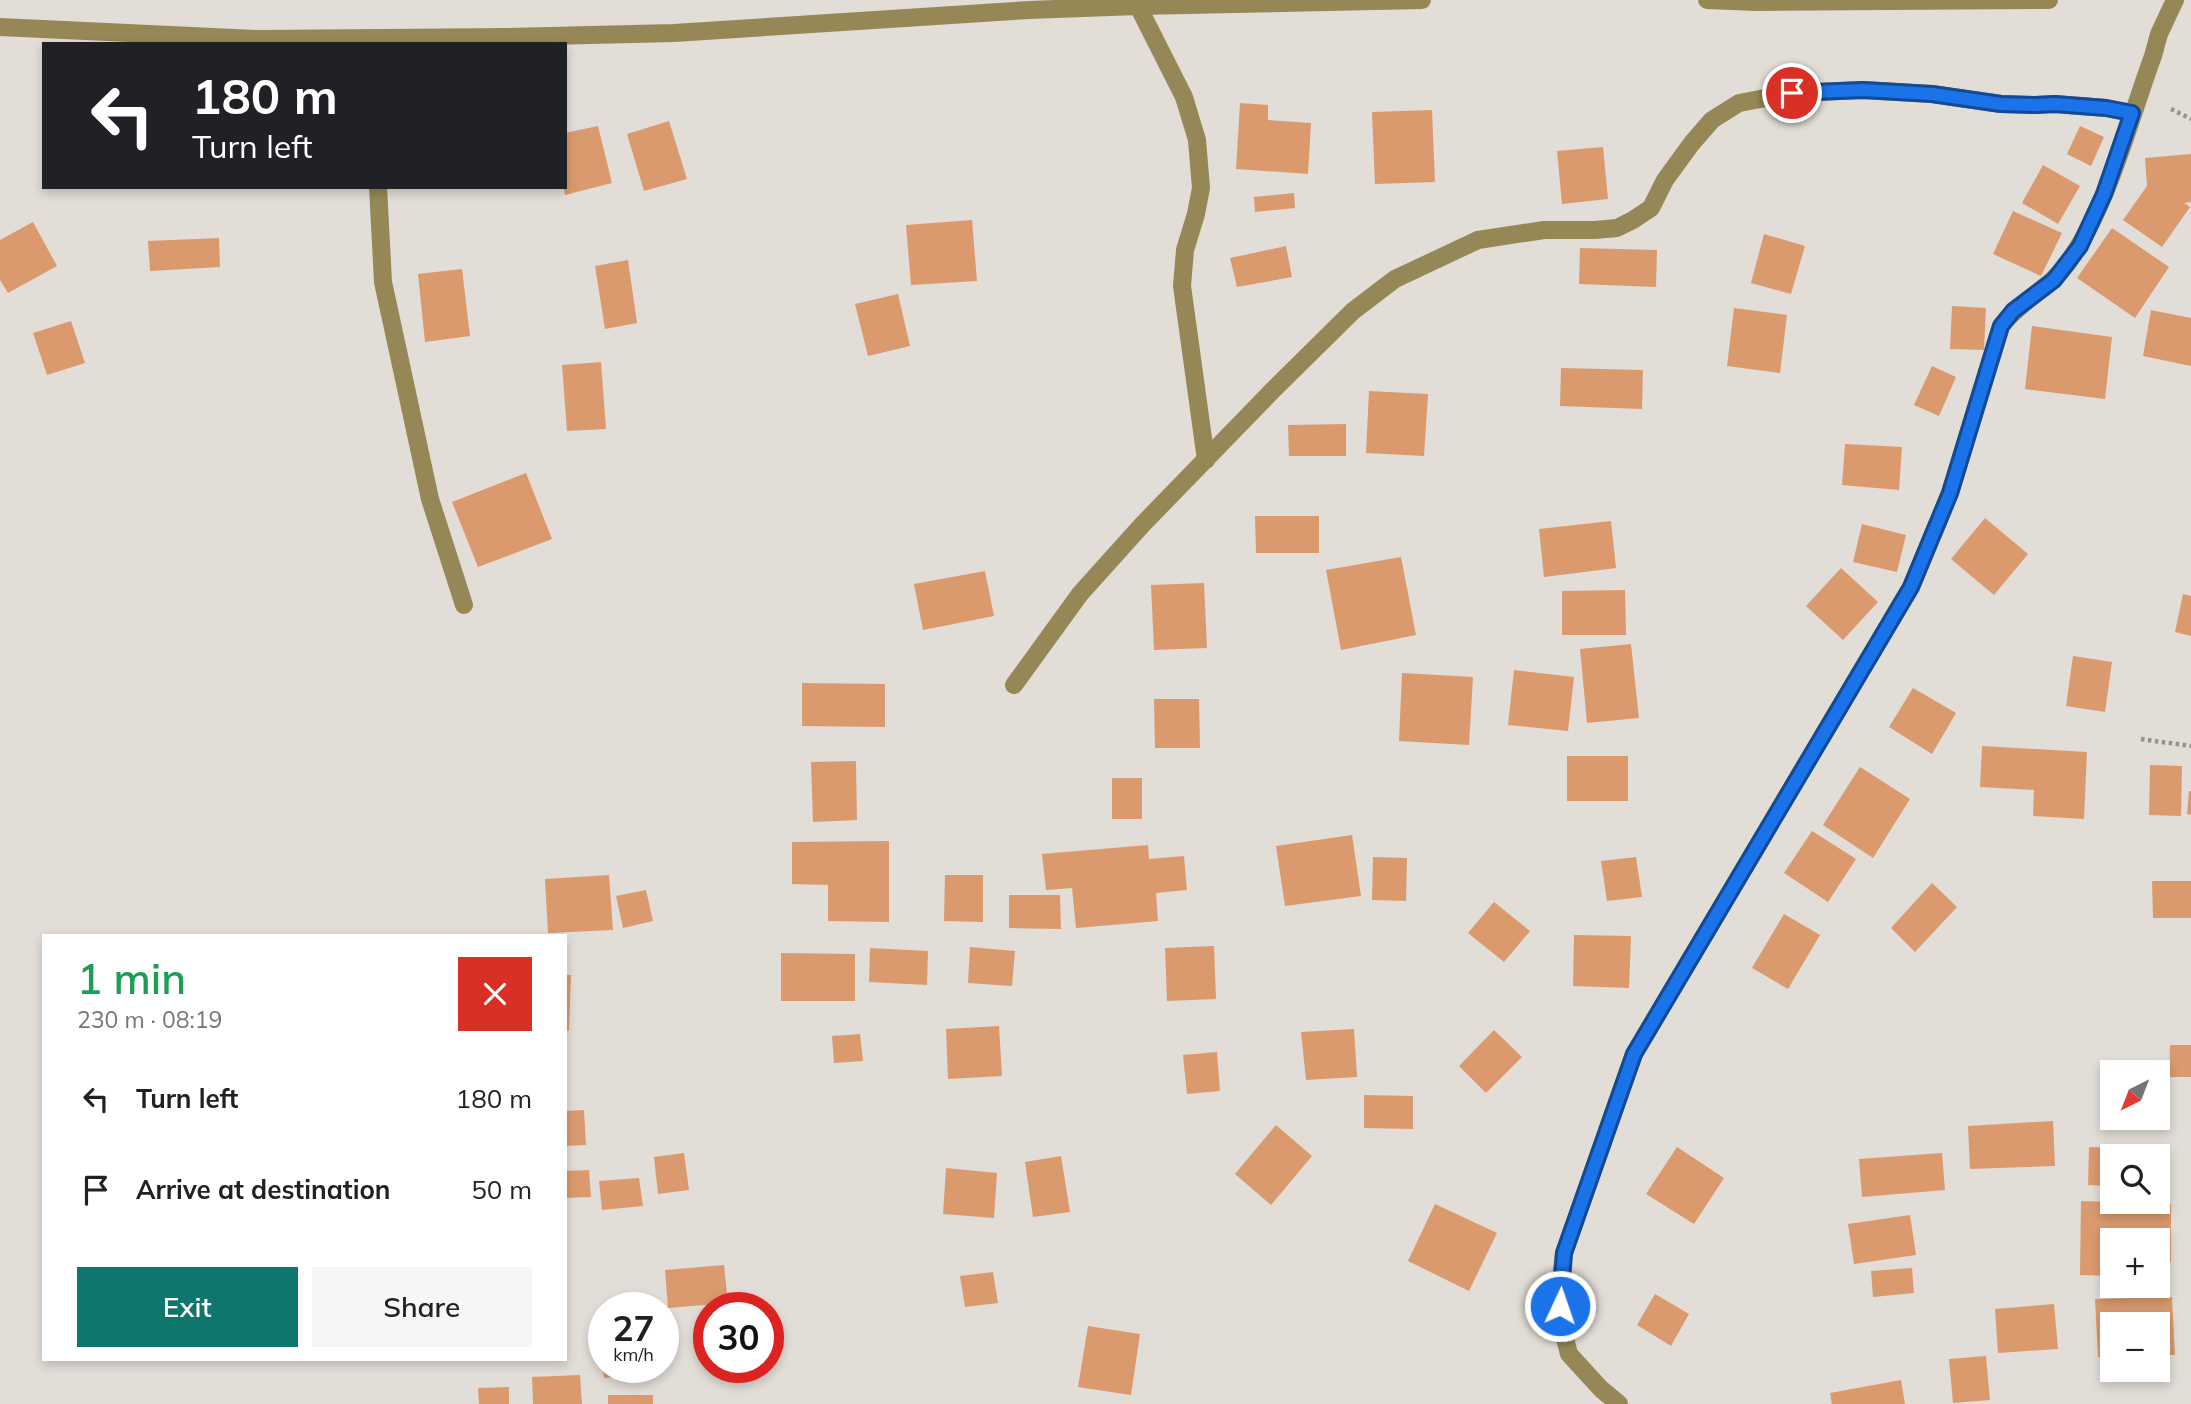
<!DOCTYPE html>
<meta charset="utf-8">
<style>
:root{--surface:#fff;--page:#f6f6f6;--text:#202124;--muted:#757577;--accent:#0f766e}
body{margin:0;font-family:Mulish,sans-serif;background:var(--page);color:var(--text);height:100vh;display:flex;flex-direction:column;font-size:26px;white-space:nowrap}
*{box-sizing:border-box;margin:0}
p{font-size:23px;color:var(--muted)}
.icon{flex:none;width:38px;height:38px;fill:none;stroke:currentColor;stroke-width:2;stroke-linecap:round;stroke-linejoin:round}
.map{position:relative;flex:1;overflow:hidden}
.panel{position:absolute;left:42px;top:934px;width:525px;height:427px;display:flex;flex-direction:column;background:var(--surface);border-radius:0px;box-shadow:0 4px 10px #0003}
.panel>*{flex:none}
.top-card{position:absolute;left:42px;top:42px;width:525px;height:147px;border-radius:0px;box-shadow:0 4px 10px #0003;background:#202124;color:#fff;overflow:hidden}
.needle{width:46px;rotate:222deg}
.controls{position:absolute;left:2100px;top:1060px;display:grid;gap:14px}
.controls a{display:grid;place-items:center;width:70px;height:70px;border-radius:0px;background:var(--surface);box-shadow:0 4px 10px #0003;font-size:35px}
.speed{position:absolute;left:588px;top:1292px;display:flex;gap:14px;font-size:35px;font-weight:700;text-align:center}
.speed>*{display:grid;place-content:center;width:91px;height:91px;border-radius:50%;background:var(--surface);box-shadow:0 4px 10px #0003;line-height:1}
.speed small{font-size:18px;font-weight:400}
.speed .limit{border:10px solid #d22;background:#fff;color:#111}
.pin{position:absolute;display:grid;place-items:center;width:60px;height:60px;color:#fff;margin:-30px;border:4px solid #fff;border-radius:50%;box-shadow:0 2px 7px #0007}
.me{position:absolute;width:77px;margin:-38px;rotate:3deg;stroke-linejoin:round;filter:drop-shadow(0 0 5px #0008)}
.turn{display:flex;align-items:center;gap:24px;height:147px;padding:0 35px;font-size:32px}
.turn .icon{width:91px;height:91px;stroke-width:2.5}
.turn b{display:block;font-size:49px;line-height:60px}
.round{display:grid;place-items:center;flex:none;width:74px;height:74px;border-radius:0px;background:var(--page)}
.headline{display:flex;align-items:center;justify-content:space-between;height:119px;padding:0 35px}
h1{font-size:42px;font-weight:600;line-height:52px;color:#1e9e55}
.button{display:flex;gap:14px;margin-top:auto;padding:14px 35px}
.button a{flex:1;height:80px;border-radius:0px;background:var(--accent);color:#fff;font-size:28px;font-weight:600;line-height:80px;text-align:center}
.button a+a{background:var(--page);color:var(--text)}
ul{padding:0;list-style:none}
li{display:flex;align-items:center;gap:21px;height:91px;padding:0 35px}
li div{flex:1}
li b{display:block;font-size:26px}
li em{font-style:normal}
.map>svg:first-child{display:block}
.building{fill:#da9a6e}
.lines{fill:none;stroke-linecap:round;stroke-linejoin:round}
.path{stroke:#96928e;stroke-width:4.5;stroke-dasharray:3.5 3.5;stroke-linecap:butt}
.minor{stroke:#958856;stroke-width:18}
.tertiary{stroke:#958856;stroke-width:18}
.route-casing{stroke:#114b97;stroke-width:18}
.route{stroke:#1a73e8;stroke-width:12}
</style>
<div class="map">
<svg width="2191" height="1404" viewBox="0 0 2191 1404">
<rect width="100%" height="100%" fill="#e2ddd7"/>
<g class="building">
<path d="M 1240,103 L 1268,105 L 1268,120 L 1311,123 L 1308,174 L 1236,169 Z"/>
<path d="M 1432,110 L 1435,182 L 1375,184 L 1372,112 Z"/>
<path d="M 669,121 L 687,179 L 644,191 L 627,134 Z"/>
<path d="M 598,126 L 612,183 L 565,195 L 563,187 L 565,187 L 565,133 Z"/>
<path d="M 2080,126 L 2104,137 L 2091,166 L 2067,154 Z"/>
<path d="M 1603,147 L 1608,199 L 1562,204 L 1557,151 Z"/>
<path d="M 2191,154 L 2191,202 L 2184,203 L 2190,207 L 2162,247 L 2123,220 L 2147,186 L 2145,158 Z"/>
<path d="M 2043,165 L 2080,186 L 2058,224 L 2022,203 Z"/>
<path d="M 1294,193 L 1295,208 L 1255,212 L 1254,197 Z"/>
<path d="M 2013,211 L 2062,233 L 2041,276 L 1993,254 Z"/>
<path d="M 972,220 L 977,281 L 911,285 L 906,225 Z"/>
<path d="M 33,222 L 57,266 L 8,293 L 0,280 L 0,240 Z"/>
<path d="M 2112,228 L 2169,267 L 2135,318 L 2077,278 Z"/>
<path d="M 1764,234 L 1805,246 L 1791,294 L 1751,283 Z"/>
<path d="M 219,238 L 220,267 L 150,271 L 148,241 Z"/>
<path d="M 1286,246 L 1292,277 L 1237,287 L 1230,258 Z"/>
<path d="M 1580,248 L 1657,250 L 1656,287 L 1579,284 Z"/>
<path d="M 628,260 L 637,323 L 605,329 L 595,266 Z"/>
<path d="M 462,269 L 470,336 L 425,342 L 418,274 Z"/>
<path d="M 898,294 L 910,346 L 868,356 L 855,304 Z"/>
<path d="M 1952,306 L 1986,308 L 1984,350 L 1950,349 Z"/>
<path d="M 1734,308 L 1787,315 L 1780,373 L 1727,366 Z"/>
<path d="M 2151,310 L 2191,318 L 2191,366 L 2143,356 Z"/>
<path d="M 71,321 L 85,363 L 47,375 L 33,333 Z"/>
<path d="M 2032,326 L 2112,337 L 2105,399 L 2025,389 Z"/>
<path d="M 601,362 L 606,429 L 567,431 L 562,365 Z"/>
<path d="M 1932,366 L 1956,377 L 1939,416 L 1914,405 Z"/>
<path d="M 1561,368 L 1643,370 L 1642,409 L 1560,406 Z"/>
<path d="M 1369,391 L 1428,394 L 1424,456 L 1366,453 Z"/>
<path d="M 1346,424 L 1346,456 L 1289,456 L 1288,425 Z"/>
<path d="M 1845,444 L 1902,447 L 1899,490 L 1842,485 Z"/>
<path d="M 526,473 L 552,539 L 478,567 L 452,502 Z"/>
<path d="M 1255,516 L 1319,516 L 1319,553 L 1256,553 Z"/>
<path d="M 1985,518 L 2028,554 L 1994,595 L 1951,559 Z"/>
<path d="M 1611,521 L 1616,568 L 1544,577 L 1539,529 Z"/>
<path d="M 1862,524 L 1906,535 L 1897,572 L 1853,562 Z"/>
<path d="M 1401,557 L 1416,635 L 1341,650 L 1326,570 Z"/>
<path d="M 1841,568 L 1878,602 L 1843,640 L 1806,606 Z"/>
<path d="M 985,571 L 994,616 L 923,630 L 914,584 Z"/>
<path d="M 1204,583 L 1207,648 L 1154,650 L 1151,585 Z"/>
<path d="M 1625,590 L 1626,635 L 1562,635 L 1562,591 Z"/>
<path d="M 2183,594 L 2191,596 L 2191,636 L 2175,632 Z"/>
<path d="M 1631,644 L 1639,718 L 1587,723 L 1580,649 Z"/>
<path d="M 2073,656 L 2112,662 L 2105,712 L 2066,706 Z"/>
<path d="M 1514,670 L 1574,677 L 1568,731 L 1508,725 Z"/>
<path d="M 1402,673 L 1473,677 L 1469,745 L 1399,741 Z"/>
<path d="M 802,683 L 885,684 L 885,727 L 802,726 Z"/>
<path d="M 1913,688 L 1956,713 L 1932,754 L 1889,727 Z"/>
<path d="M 1154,699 L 1199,699 L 1200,748 L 1155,748 Z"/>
<path d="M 1982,746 L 2087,752 L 2084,819 L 2033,816 L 2034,790 L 1980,787 Z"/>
<rect x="1567" y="756" width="61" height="45"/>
<path d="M 856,761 L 857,820 L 813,822 L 811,762 Z"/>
<path d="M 2150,765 L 2182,766 L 2181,816 L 2149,815 Z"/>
<path d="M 1860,767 L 1910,799 L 1873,858 L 1823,825 Z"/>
<rect x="1112" y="778" width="30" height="41"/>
<path d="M 2189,791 L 2191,791 L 2191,815 L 2187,814 Z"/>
<path d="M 1812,831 L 1856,859 L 1828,902 L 1784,873 Z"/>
<path d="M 1352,835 L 1361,896 L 1285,906 L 1276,846 Z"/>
<path d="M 889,841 L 889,922 L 828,921 L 828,885 L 792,884 L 792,842 Z"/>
<path d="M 1148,845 L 1149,859 L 1184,856 L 1187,890 L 1156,893 L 1158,921 L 1076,928 L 1072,888 L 1046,890 L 1042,854 Z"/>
<path d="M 1373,857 L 1407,858 L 1406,901 L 1372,900 Z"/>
<path d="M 1636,857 L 1642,897 L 1607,901 L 1601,861 Z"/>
<path d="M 609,875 L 613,930 L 548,933 L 545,879 Z"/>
<path d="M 945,875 L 983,875 L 983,922 L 944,921 Z"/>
<path d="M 2152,881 L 2191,881 L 2191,918 L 2153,918 Z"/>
<path d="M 1932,883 L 1957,907 L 1915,952 L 1891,928 Z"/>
<path d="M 646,890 L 653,921 L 623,928 L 616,896 Z"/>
<path d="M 1009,895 L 1060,895 L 1061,929 L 1009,928 Z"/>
<path d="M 1494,902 L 1530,931 L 1504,962 L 1468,933 Z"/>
<path d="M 1784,914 L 1820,935 L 1788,989 L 1752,968 Z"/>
<path d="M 1574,935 L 1631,936 L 1629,988 L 1573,986 Z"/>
<path d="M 1214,946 L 1216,999 L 1167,1001 L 1165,948 Z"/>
<path d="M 970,947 L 1015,951 L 1012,986 L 968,983 Z"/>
<path d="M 870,948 L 928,951 L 927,985 L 869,982 Z"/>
<path d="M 781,953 L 855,954 L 855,1001 L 781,1001 Z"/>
<path d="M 565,975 L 571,975 L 569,1031 L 565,1030 Z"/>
<path d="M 999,1026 L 1002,1076 L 948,1079 L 946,1029 Z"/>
<path d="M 1354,1029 L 1357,1077 L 1306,1080 L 1301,1032 Z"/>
<path d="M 1494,1030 L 1522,1057 L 1486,1093 L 1459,1066 Z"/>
<path d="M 860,1034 L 863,1061 L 834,1063 L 832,1036 Z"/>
<path d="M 2170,1045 L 2191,1045 L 2191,1077 L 2169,1077 Z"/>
<path d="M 1217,1052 L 1220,1091 L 1187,1094 L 1183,1055 Z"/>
<path d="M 1364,1095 L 1413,1096 L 1413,1129 L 1364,1128 Z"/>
<path d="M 584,1110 L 586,1145 L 565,1146 L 565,1111 Z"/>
<path d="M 2053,1121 L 2055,1166 L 1970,1169 L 1968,1126 Z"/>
<path d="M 1276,1125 L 1312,1156 L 1271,1205 L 1235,1174 Z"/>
<path d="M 1677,1147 L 1724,1178 L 1694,1224 L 1646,1194 Z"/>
<path d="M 2089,1147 L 2148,1148 L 2148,1157 L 2112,1157 L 2112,1186 L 2088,1185 Z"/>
<path d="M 684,1153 L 689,1190 L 658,1194 L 654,1157 Z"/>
<path d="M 1942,1153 L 1945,1190 L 1862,1197 L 1859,1159 Z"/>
<path d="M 1061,1156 L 1070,1212 L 1033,1217 L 1025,1162 Z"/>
<path d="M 946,1168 L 997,1173 L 994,1218 L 943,1214 Z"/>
<path d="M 589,1170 L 591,1197 L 565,1198 L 565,1171 Z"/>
<path d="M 639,1178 L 643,1206 L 602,1210 L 599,1181 Z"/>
<path d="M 2081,1201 L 2171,1204 L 2171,1262 L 2158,1262 L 2158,1241 L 2144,1241 L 2144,1233 L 2124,1232 L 2124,1241 L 2112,1241 L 2112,1276 L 2080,1275 Z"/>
<path d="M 1435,1204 L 1497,1233 L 1469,1291 L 1408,1261 Z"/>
<path d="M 1910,1215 L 1916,1255 L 1854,1264 L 1848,1224 Z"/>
<path d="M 724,1265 L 728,1303 L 668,1308 L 665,1270 Z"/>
<path d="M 1912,1268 L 1914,1293 L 1873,1297 L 1871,1271 Z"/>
<path d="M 993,1272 L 998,1303 L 965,1307 L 960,1276 Z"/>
<path d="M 1655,1294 L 1689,1314 L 1671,1346 L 1637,1325 Z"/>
<path d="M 2172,1297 L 2175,1355 L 2158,1355 L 2158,1325 L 2112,1325 L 2112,1357 L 2098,1357 L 2095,1299 Z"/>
<path d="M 2054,1304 L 2058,1349 L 1998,1353 L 1995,1309 Z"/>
<path d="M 1088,1326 L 1140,1334 L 1131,1395 L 1078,1387 Z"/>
<path d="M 600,1344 L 604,1344 L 604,1361 L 602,1361 Z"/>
<path d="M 1986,1356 L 1990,1400 L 1953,1403 L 1949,1359 Z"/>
<path d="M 603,1367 L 640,1367 L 641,1374 L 604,1378 Z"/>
<path d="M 580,1375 L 582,1404 L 533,1404 L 532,1377 Z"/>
<path d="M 1901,1380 L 1905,1404 L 1832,1404 L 1830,1393 Z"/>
<path d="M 509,1387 L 509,1404 L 479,1404 L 478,1388 Z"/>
<rect x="608" y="1395" width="45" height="9"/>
</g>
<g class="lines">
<g class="path">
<path d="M 2171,109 L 2191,119"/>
<path d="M 2141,739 L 2191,746"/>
</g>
<g class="minor">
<path d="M 1138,6 L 1184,97 L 1197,140 L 1201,188 L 1196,214 L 1185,250 L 1182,286 L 1206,460"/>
<path d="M 378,187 L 383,282 L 430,499 L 464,605"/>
<path d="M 1014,685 L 1080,594 L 1142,525 L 1272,391 L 1353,311 L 1395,279 L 1478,240 L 1544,230 L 1595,230 L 1617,228 L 1633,220 L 1651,208 L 1665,180 L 1692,143 L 1712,120 L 1739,103 L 1792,93 L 1863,90 L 1932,94 L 2001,104 L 2035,105 L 2055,104 L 2106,108 L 2132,113"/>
<path d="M 1619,1404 L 1601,1389 L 1569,1354 L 1561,1323 L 1560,1288 L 1564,1253 L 1634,1054 L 1911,587 L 1950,493 L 2001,326 C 2021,300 2049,289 2067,264 C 2107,209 2129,121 2153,56 L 2159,34 L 2175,0"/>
</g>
<g class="tertiary">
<path d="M 1707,0 L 1757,2 L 2049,0"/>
<path d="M 0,27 L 258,39 L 507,37 L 674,33 L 1029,10 L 1138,6 L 1422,0"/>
</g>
</g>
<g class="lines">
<defs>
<path id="route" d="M 1560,1306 L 1564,1253 L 1634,1054 L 1911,587 L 1950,493 L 2001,326 L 2013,311 L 2054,280 L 2080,246 L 2104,194 L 2132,113 L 2106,108 L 2055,104 L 2035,105 L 2001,104 L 1932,94 L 1863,90 L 1792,93"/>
</defs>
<use href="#route" class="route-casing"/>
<use href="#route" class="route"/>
</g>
</svg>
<div class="controls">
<a><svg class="needle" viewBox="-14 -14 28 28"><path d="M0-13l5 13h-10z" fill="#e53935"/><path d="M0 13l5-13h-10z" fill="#757577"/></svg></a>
<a><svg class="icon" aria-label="search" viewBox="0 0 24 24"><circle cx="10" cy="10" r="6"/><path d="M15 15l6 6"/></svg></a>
<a>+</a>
<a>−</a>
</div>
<div class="speed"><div>27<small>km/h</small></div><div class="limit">30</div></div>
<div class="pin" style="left:1792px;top:93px;background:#d93025"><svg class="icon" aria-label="arrive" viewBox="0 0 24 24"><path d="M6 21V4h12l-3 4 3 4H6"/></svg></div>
<svg class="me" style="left:1560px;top:1306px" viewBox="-20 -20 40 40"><circle r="17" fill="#1a73e8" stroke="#fff" stroke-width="3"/><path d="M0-11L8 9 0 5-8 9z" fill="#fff"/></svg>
<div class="top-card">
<div class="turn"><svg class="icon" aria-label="left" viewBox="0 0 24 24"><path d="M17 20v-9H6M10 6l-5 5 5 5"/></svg><div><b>180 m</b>Turn left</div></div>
</div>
<section class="panel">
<div class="headline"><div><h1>1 min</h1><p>230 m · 08:19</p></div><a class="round" style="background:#d93025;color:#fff"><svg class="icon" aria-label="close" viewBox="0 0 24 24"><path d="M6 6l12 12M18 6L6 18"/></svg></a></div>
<ul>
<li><svg class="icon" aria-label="left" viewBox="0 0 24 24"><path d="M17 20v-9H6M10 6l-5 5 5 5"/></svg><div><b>Turn left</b></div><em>180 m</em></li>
<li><svg class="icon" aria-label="arrive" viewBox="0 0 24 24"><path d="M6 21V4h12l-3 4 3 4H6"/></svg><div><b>Arrive at destination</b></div><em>50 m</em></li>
</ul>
<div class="button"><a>Exit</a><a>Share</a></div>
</section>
</div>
